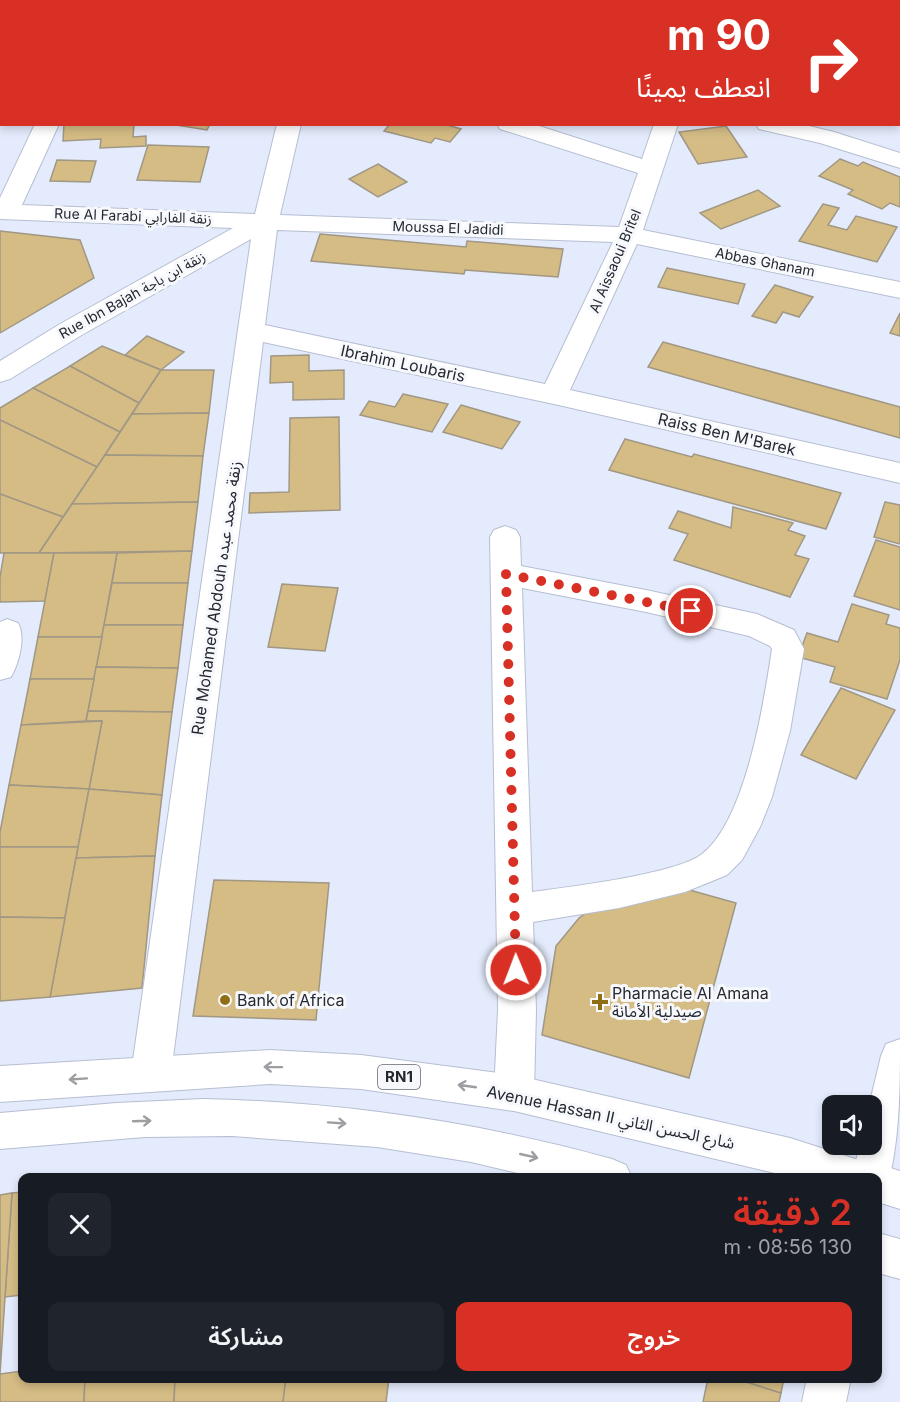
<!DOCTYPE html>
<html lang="ar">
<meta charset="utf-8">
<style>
:root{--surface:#171b24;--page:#20242c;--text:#f1f3f6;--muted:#9ea1a6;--accent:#d93025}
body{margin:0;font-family:Inter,"Noto Sans Arabic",sans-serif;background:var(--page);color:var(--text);direction:rtl;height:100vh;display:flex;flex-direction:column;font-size:22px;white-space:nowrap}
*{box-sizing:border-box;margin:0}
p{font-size:20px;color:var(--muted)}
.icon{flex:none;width:33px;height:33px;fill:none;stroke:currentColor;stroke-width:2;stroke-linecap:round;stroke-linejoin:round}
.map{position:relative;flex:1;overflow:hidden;direction:ltr}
.side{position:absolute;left:18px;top:1173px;width:864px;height:210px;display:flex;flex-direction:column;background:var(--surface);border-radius:12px;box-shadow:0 3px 9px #0003;direction:rtl}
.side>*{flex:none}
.guide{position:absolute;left:0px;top:0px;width:900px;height:126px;box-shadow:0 3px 9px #0003;direction:rtl;background:#d93025;color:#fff;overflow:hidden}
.controls{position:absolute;left:822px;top:1095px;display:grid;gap:12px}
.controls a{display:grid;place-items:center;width:60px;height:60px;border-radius:12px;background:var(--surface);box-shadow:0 3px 9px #0003;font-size:30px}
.pin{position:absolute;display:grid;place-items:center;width:51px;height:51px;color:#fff;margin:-26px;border:3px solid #fff;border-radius:50%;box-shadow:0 2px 6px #0007}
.me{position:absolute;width:66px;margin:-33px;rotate:359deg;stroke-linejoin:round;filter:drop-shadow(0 0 4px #0008)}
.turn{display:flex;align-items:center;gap:21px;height:126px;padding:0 30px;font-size:27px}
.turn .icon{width:78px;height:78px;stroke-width:2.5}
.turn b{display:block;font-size:42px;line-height:51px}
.round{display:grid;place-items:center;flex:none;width:63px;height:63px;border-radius:12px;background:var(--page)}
.head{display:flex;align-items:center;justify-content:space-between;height:102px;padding:0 30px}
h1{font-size:36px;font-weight:600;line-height:45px;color:var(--accent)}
.cta{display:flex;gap:12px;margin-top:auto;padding:12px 30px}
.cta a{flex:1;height:69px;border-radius:12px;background:var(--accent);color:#fff;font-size:24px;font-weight:600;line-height:69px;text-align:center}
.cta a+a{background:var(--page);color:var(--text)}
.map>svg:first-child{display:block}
.building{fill:#d5bc85;stroke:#a09784;stroke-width:1.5}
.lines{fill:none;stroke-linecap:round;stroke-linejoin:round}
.minor-casing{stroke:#b6bed2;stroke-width:2}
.major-casing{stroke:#b6bed2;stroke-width:2}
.path{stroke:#979caa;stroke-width:3;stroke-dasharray:2 2;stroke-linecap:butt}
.minor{fill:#fff;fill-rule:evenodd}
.major{fill:#fff;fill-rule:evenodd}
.oneway{stroke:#9d9ea2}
.route{stroke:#d93025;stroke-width:10;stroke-dasharray:0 18}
.poi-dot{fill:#906f14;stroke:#f6f8fc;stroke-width:2}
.labels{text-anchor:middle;stroke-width:6;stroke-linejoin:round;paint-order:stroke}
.far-street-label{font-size:14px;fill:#252830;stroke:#f6f8fc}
.shield{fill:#f6f8fc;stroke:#64666d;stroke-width:1.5}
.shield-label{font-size:15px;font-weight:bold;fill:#252830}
.street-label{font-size:16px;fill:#252830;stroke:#f6f8fc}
.poi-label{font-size:16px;fill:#252830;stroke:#f6f8fc;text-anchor:start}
</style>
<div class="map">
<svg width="900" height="1402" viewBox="0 0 900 1402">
<rect width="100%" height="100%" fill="#e4ebfc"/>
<g class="building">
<path d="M 410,0 L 477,0 L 475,2 Z"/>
<path d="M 64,124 L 134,124 L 133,137 L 146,136 L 146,146 L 100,148 L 101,139 L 63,141 Z"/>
<path d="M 170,124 L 210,124 L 207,130 Z"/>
<path d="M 390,124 L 444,124 L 461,129 L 450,142 L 435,138 L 431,143 L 384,131 Z"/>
<path d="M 726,126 L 747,157 L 698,164 L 679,132 Z"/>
<path d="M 148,145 L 209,147 L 200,182 L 137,180 Z"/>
<path d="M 840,159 L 858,166 L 863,162 L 900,177 L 900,207 L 890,203 L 882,209 L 848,194 L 853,190 L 819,176 Z"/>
<path d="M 57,160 L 96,161 L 90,182 L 50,181 Z"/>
<path d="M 378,164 L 407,182 L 378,197 L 349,179 Z"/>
<path d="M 758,190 L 780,206 L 721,229 L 700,213 Z"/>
<path d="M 823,204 L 839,208 L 828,225 L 847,230 L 856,216 L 897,227 L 877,262 L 799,241 Z"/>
<path d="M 0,231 L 80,240 L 94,278 L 0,333 Z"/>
<path d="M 320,234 L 466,247 L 467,241 L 563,249 L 558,277 L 465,270 L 464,274 L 311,261 Z"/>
<path d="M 667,268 L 745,284 L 738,304 L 658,287 Z"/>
<path d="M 775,285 L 813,297 L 799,317 L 783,312 L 776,323 L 752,316 Z"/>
<path d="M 900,313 L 900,336 L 890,333 Z"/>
<path d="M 147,336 L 184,352 L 161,370 L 125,355 Z"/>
<path d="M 663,342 L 900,407 L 900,438 L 648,367 Z"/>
<path d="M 102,346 L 161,370 L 139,403 L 70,366 Z"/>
<path d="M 309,355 L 309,371 L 344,370 L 344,399 L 293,400 L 293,382 L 270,383 L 271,356 Z"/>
<path d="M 70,366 L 139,403 L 120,432 L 33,388 Z"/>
<path d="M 161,370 L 214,370 L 209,413 L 132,414 Z"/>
<path d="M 33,388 L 120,432 L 97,467 L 0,420 L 0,408 Z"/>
<path d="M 403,394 L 448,404 L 432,432 L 360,415 L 369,401 L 395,407 Z"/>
<path d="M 461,405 L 520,422 L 502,449 L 443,432 Z"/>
<path d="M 209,413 L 203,456 L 105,455 L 132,414 Z"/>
<path d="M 339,417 L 340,510 L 249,513 L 250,493 L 289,492 L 290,418 Z"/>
<path d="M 0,420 L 97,467 L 63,517 L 0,494 Z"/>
<path d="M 625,439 L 692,457 L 694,454 L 841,493 L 826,529 L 609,470 Z"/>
<path d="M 105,455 L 203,456 L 198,502 L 72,504 Z"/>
<path d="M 0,494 L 63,517 L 39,553 L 0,553 Z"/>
<path d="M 198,502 L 192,551 L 39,553 L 72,504 Z"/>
<path d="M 885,502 L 900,505 L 900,544 L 874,537 Z"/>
<path d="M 733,507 L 793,523 L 788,530 L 805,536 L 795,555 L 809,559 L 790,597 L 674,560 L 688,534 L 669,528 L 678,511 L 731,528 Z"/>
<path d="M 876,540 L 900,547 L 900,610 L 854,596 Z"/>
<path d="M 192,551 L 188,583 L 112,583 L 117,553 Z"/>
<path d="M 4,553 L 54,553 L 45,601 L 0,602 L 0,577 Z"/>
<path d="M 54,553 L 117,553 L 102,637 L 38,637 Z"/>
<path d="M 112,583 L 188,583 L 183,625 L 104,625 Z"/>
<path d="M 282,584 L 338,588 L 325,651 L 268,647 Z"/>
<path d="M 852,604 L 889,615 L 886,624 L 900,628 L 900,660 L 887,699 L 830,682 L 835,667 L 798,657 L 807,633 L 838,642 Z"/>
<path d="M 104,625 L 183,625 L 178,668 L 96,667 Z"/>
<path d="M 38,637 L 102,637 L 94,679 L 30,679 Z"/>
<path d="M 96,667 L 178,668 L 172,712 L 88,711 Z"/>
<path d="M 30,679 L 94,679 L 86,721 L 21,725 Z"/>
<path d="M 841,688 L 895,710 L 856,779 L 801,755 Z"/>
<path d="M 88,711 L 172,712 L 162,795 L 89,789 L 102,721 L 86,721 Z"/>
<path d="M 102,721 L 89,789 L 9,785 L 21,725 Z"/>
<path d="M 9,785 L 89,789 L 78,847 L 0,847 L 0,832 Z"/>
<path d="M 89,789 L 162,795 L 155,856 L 76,858 Z"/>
<path d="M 0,847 L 78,847 L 65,918 L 0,917 Z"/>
<path d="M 155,856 L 142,988 L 50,997 L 76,858 Z"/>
<path d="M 214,880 L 329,883 L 316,1020 L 193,1016 Z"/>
<path d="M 668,884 L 736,903 L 689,1078 L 542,1035 L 556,946 L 579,918 L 606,899 Z"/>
<path d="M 0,917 L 65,918 L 50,997 L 0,1001 Z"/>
<path d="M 267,1174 L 266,1178 L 189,1178 Z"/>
<path d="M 267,1174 L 355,1176 L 266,1178 Z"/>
<path d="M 22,1192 L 22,1295 L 5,1297 L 12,1193 Z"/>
<path d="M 12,1193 L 5,1297 L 0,1374 L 0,1195 Z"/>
<path d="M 22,1371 L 22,1378 L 85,1378 L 84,1402 L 0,1402 L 0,1374 Z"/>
<path d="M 85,1378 L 175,1378 L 174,1402 L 84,1402 Z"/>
<path d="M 175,1378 L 286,1378 L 283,1402 L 174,1402 Z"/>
<path d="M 286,1378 L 389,1378 L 386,1402 L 283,1402 Z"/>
<path d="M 708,1378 L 734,1378 L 781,1393 L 779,1402 L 703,1402 Z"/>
<path d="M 734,1378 L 784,1378 L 781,1393 Z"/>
</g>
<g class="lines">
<defs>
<g id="minor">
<path d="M 52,0 L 74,0 L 74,2 L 53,2 Z"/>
<path d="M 308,0 L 330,0 L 308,2 Z"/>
<path d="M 35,124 L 59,124 L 22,205 L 255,214 L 277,124 L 301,124 L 280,215 L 619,227 L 638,173 L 500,129 L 497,124 L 533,124 L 642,159 L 654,124 L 678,124 L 643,230 L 900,282 L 900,298 L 637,244 L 570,390 L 900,463 L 900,483 L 554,404 L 263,342 L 171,1074 L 165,1086 L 151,1092 L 137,1086 L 131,1074 L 251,239 L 80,336 L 10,379 L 0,382 L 0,361 L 60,324 L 233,228 L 0,219 L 0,198 ZM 277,230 L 613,242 L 545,384 L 265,325 Z"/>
<path d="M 756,124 L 801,124 L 834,132 L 900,153 L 900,168 L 820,143 L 759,129 Z"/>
<path d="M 505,526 L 516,530 L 520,537 L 521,566 L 646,590 L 757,614 L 794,630 L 804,649 L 790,731 L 772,797 L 760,827 L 742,860 L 727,875 L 685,892 L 619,908 L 533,922 L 536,1010 L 534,1093 L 528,1106 L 514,1111 L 500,1106 L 494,1093 L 498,1010 L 490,537 L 494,530 ZM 522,588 L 646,612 L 749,636 L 770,646 L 772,649 C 764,702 746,820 702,854 C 677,874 568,887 532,892 Z"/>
<path d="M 7,619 L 18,623 C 26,637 19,663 11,677 L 0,680 L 0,622 Z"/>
<path d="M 900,1039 C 900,1089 900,1144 886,1191 L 878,1195 L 878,1178 L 852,1178 L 860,1144 L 872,1144 L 872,1106 L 869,1106 L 881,1056 L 886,1044 Z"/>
<path d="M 807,1378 L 851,1378 L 846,1402 L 802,1402 Z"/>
</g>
<g id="major">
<path d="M 714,0 L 739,0 L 740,2 L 715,2 Z"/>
<rect x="898" y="43" width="2" height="14"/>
<path d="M 270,1050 L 361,1055 L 514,1075 L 790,1138 L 874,1165 L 878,1164 L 900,1171 L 900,1209 L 878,1202 L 878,1178 L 796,1178 L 514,1111 L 361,1089 L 270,1084 L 0,1102 L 0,1066 Z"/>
<path d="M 203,1099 C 342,1102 478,1122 612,1159 L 626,1165 L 632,1178 L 539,1178 L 471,1162 L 377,1147 L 232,1136 L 145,1137 L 0,1149 L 0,1113 L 116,1103 Z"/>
<path d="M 878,1233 L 900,1239 L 900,1279 L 878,1273 Z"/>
</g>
</defs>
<use href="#minor" class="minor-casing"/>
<use href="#major" class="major-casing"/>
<g class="path">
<path d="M 630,0 L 636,2"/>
<path d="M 823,0 L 828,2"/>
</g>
<use href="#minor" class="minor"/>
<use href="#major" class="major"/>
</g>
<defs><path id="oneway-shaft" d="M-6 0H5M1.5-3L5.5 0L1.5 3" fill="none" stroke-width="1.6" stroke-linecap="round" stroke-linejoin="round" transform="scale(1.5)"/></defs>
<g class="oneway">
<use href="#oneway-shaft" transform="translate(273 1067) rotate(-179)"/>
<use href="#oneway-shaft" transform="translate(78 1079) rotate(176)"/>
<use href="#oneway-shaft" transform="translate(467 1086) rotate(-172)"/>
<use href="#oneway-shaft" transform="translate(142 1121) rotate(-2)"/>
<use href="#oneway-shaft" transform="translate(337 1123) rotate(4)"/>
<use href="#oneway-shaft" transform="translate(529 1156) rotate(13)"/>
</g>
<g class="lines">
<path class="route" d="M 516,970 L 506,574 L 691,611"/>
</g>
<g class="poi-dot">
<circle cx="225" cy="1000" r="6"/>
<path d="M597 993h6v6h6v6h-6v6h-6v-6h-6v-6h6z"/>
</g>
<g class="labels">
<g class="far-street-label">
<text transform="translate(133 216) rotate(2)" y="5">Rue Al Farabi زنقة الفارابي</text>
<text transform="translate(448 228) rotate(2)" y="5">Moussa El Jadidi</text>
<text transform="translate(615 261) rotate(-67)" y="5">Al Aissaoui Britel</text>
<text transform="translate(765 262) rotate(11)" y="5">Abbas Ghanam</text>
<text transform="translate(132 295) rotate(-29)" y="5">Rue Ibn Bajah زنقة ابن باجة</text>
</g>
<rect class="shield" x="378" y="1065" width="42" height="24" rx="4.5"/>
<g class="shield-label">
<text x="399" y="1082">RN1</text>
</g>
<g class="street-label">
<text transform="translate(403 363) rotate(12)" y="6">Ibrahim Loubaris</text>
<text transform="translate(727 434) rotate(13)" y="6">Raiss Ben M'Barek</text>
<text transform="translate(216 598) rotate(-82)" y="6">Rue Mohamed Abdouh زنقة محمد عبده</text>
<text transform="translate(611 1117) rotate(12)" y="6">Avenue Hassan II شارع الحسن الثاني</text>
</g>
<g class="poi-label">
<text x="612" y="999">Pharmacie Al Amana<tspan x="612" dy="18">صيدلية الأمانة</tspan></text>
<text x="237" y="1006">Bank of Africa</text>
</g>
</g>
</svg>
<div class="controls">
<a><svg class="icon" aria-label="sound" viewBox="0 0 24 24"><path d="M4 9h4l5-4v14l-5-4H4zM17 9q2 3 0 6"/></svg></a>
</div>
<div class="pin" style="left:691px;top:611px;background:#d93025"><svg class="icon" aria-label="arrive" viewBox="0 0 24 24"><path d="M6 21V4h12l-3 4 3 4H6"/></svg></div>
<svg class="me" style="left:516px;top:970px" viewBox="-20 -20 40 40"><circle r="17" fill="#d93025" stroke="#fff" stroke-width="3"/><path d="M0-11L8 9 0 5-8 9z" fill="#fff"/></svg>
<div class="guide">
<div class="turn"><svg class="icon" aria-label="right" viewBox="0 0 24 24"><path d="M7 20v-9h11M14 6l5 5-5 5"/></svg><div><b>90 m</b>انعطف يمينًا</div></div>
</div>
<section class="side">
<div class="head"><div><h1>2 دقيقة</h1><p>130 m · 08:56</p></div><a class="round"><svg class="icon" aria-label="close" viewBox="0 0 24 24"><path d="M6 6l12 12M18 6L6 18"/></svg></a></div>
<div class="cta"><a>خروج</a><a>مشاركة</a></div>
</section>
</div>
